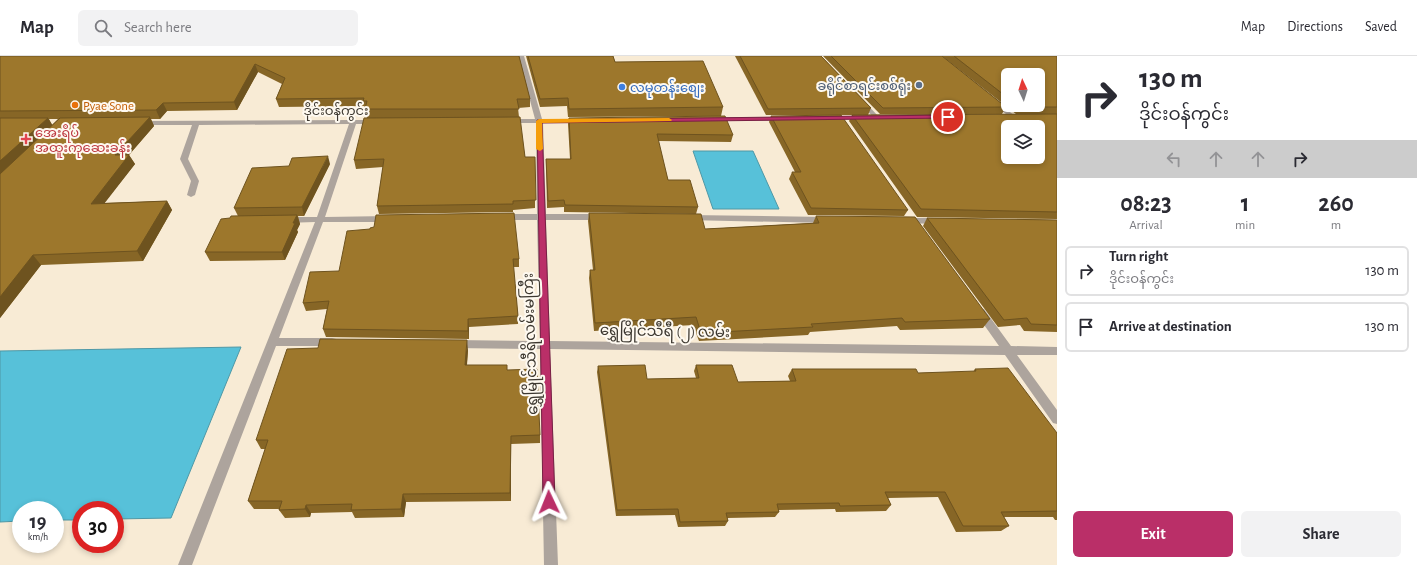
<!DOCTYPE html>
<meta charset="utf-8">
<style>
:root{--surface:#fff;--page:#f2f2f3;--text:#2b2b33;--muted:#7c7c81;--line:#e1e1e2;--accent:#ba2f68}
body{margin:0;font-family:"Alegreya Sans","Noto Sans Myanmar",sans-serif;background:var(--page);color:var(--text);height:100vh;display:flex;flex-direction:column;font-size:15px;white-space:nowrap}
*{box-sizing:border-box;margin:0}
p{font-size:13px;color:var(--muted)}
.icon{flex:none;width:22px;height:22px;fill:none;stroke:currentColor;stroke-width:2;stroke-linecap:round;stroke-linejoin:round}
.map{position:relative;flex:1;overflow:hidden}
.side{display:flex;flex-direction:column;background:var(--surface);width:360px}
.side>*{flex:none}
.banner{background:#fff;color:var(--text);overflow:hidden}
.needle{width:26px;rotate:356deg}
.controls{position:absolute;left:1001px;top:12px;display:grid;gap:8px}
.controls a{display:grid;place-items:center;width:44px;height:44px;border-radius:6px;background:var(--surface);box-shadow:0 2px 6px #0003;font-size:20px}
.speed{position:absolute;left:12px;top:445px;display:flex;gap:8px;font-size:20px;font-weight:700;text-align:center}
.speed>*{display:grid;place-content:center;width:52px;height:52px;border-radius:50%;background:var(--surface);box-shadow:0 2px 6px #0003;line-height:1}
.speed small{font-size:10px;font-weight:400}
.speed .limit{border:6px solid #d22;background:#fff;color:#111}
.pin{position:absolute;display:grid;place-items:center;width:34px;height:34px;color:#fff;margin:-17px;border:2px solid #fff;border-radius:50%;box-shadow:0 1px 4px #0007}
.me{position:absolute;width:44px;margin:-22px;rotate:358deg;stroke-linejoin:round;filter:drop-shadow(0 0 3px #0008)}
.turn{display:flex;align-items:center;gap:14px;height:84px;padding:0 16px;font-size:18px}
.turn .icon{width:52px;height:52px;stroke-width:2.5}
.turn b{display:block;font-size:28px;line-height:34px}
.lanes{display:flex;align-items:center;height:38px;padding:0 16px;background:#0003;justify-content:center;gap:20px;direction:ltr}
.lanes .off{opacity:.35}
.eta{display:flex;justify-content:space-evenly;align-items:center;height:68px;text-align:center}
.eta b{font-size:24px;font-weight:700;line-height:28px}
.cta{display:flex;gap:8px;margin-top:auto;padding:8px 16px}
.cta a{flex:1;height:46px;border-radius:6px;background:var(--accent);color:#fff;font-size:16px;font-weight:700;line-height:46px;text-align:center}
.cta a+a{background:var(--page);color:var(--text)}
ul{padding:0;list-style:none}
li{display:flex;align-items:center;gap:12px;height:50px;margin:0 8px 6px;padding:0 8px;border:2px solid var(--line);border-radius:6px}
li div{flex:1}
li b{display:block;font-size:15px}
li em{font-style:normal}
header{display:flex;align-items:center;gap:24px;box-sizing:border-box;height:56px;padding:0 20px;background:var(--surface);border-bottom:1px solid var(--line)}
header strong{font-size:19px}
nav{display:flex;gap:22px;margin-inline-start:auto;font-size:14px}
.search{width:280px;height:36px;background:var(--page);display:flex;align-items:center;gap:10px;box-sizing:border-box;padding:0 14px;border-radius:6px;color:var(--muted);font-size:15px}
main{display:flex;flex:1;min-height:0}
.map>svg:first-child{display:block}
.water{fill:#57c1d9;stroke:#4f98a6}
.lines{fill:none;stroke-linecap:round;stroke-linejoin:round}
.minor{fill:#ada49d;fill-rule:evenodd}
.wall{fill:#876626;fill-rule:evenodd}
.shaded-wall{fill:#6e531f}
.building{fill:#9d772c;stroke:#6e531f;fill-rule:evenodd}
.route{fill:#ba2f68;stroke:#791f44}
.slow{fill:#f59e0b}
.service-dot{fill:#5c6f8a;stroke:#fef9f0;stroke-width:1.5}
.shop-dot{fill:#3f7fe0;stroke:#fef9f0;stroke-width:1.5}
.food-dot{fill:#e8710a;stroke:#fef9f0;stroke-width:1.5}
.health-dot{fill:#e0444e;stroke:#fef9f0;stroke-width:1.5}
.labels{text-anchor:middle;stroke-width:4;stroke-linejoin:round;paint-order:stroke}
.far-service-label{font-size:13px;fill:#4e5e75;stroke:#fef9f0;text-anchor:end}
.far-shop-label{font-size:13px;fill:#366cbe;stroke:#fef9f0;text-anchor:start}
.far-food-label{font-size:13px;fill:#c56008;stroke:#fef9f0;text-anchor:start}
.far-street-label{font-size:13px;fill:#3d3830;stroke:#fef9f0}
.far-health-label{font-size:13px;fill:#be3a42;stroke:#fef9f0;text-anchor:start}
.street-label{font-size:15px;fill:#3d3830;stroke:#fef9f0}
</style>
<header>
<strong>Map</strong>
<div class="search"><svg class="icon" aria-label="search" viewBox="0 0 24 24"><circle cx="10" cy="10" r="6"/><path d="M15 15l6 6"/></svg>Search here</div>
<nav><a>Map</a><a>Directions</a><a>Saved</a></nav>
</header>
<main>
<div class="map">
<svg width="1057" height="509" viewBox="0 0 1057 509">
<rect width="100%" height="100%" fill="#f8ebd5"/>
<g class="water">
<path d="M 693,95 L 753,95 L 779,153 L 713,153 Z"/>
<path d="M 241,291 L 171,462 L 115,463 L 115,454 L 81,454 L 81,464 L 55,464 L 55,454 L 21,454 L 21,465 L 0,466 L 0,295 Z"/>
</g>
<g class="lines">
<g class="minor">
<path d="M 518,0 L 524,0 L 542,63 L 582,63 L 585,65 L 582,67 L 543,67 L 546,158 L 601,158 L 605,161 L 601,164 L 546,164 L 550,285 L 999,290 L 975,256 L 976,253 L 984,253 L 1011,290 L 1057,291 L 1057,299 L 1017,299 L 1057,354 L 1057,368 L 1053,367 L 1005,299 L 550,293 L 558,509 L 544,509 L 540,293 L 454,292 L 450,291 L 449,288 L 450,285 L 454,284 L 540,285 L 537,164 L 501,164 L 497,161 L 501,158 L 537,158 L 536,67 L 508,67 L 505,65 L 508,63 L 535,63 Z"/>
<path d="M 859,44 L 863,44 L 879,61 L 879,63 L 875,63 L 859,46 Z"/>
<path d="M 992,45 L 996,45 L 1015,60 L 1015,62 L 1011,62 L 992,47 Z"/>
<path d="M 830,60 L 864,60 L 867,62 L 864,64 L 828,63 L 828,61 Z"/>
<path d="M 714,61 L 784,61 L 787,63 L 784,65 L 712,64 L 711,63 Z"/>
<path d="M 353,64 L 376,64 L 379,66 L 376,68 L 356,68 L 325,161 L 389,160 L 393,163 L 389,166 L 323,166 L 279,282 L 332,282 L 336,283 L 337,286 L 336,289 L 332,290 L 276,290 L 192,509 L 178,509 L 315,166 L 285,167 L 281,164 L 285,161 L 317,161 L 349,68 L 199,69 L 188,103 L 199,125 L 195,139 L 191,141 L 187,139 L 191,125 L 180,103 L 192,69 L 140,69 L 136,67 L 140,65 Z"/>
<path d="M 689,159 L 827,161 L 831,164 L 827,167 L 686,164 L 685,162 L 686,160 Z"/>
<path d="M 905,162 L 939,162 L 943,165 L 939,168 L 902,167 L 901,165 Z"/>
</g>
</g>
<g class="wall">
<path d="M 0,0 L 519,0 L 530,43 L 530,51 L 518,52 L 519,61 L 525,101 L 535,101 L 535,152 L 513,154 L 513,156 L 379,158 L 377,150 L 383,111 L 356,113 L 354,104 L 367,61 L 364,50 L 279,51 L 276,43 L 282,28 L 258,16 L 237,54 L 167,55 L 160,63 L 151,63 L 154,70 L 129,99 L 135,108 L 104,147 L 167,145 L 172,154 L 143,205 L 41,209 L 0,262 ZM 49,63 L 58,63 L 52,69 Z"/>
<path d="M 526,0 L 613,0 L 615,6 L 723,51 L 721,60 L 568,61 L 567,50 L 540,51 Z"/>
<path d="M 735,0 L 821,0 L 871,52 L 868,59 L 766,59 Z"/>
<path d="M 823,0 L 942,0 L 1006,51 L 1002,58 L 880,58 Z"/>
<path d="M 942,0 L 1057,0 L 1057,163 L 917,161 L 849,65 L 852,59 L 1051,58 L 1016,58 ZM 1008,19 L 1038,49 L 1008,49 Z"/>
<path d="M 771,60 L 908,154 L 904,160 L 808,159 L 789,123 L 792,116 L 795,116 L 769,66 Z"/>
<path d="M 569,62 L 733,79 L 731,86 L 658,85 L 668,124 L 698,151 L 696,158 L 564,156 L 564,151 L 547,152 L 546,103 L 570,103 L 568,68 Z"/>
<path d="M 330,108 L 304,160 L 298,160 L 300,168 L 297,174 L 298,176 L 285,204 L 210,205 L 205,196 L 230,162 L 238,160 L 234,152 Z"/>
<path d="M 589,157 L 705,173 L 813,167 L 816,160 L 990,263 L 983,272 L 900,274 L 897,270 L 810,276 L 808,279 L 699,285 L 693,269 L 594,275 L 589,222 L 590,214 L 593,214 L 588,165 Z"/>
<path d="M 927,162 L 1057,164 L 1057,276 L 1024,275 L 1020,269 L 998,271 L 923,170 Z"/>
<path d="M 370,173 L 519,203 L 519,211 L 513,211 L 518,260 L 518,268 L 469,271 L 469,283 L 326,281 L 323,273 L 327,253 L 306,255 L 303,247 L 339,215 Z"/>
<path d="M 468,294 L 467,309 L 508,314 L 540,379 L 540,387 L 511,388 L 511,445 L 406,446 L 404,461 L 355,462 L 352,456 L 311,457 L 310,461 L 285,462 L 279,454 L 279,453 L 254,453 L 248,445 L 265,393 L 261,393 L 256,384 Z"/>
<path d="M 696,309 L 738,326 L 790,325 L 788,320 L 792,313 L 918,317 L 973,316 L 975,313 L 1057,377 L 1057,464 L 1055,464 L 1053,461 L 1004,461 L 1009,470 L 1001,475 L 956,476 L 938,441 L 888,442 L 891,449 L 886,455 L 836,456 L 835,453 L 779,454 L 779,456 L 775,461 L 727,462 L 728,465 L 725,470 L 678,471 L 675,459 L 616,460 L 597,316 L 598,310 L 647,323 L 696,322 L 694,315 Z"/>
</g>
<g class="shaded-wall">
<path d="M 255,8 L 258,16 L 237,54 L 234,46 Z"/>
<path d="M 163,47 L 167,55 L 160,63 L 156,54 Z"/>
<path d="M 150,61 L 154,70 L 121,108 L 115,99 Z"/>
<path d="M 48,62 L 53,70 L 0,121 L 0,105 Z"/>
<path d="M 129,99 L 135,108 L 97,157 L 91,148 Z"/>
<path d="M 328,100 L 330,108 L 304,160 L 302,151 Z"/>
<path d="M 167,145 L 172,154 L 143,205 L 137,195 Z"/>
<path d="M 297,159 L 300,168 L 297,174 L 298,176 L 285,204 L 282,196 L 293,167 Z"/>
<path d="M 33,199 L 41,209 L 0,262 L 0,241 Z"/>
<path d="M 468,263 L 469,271 L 469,283 L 468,275 Z"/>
<path d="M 467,284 L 468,294 L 466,318 L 465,309 Z"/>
<path d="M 511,380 L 511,445 L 510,437 Z"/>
<path d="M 403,438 L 406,446 L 404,461 L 401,453 Z"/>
<path d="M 306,449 L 311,457 L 310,461 L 305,453 Z"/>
</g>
<g class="building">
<path d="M 0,0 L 519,0 L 530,43 L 517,43 L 519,53 L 365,53 L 367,45 L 363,45 L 364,42 L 276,43 L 285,22 L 255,8 L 234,46 L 163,47 L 156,54 L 0,55 Z"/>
<path d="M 528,0 L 613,0 L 615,6 L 703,5 L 723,51 L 569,53 L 568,42 L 540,43 Z"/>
<path d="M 740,0 L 821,0 L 871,52 L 768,53 Z"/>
<path d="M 831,0 L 942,0 L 1006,51 L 883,52 Z"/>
<path d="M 954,0 L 1057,0 L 1057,51 L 1020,51 L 1017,49 L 1038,49 L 1038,19 L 1008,19 L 1008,42 Z"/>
<path d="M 1057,58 L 1057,156 L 921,153 L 852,59 ZM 1008,71 L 1038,71 L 1038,101 L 1008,101 Z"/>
<path d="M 841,59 L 908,154 L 811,152 L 792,116 L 801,116 L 771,60 Z"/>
<path d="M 725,60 L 733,79 L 657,78 L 668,124 L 690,124 L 698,151 L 565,149 L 564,144 L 548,145 L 546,103 L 571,103 L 569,62 Z"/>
<path d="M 150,61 L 115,99 L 129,99 L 91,148 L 167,145 L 137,195 L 33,199 L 0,241 L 0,118 L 60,62 Z"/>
<path d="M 520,61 L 525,101 L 535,101 L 536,144 L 513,145 L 513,148 L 377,150 L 384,103 L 354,104 L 364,62 Z"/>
<path d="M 0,62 L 48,62 L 0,105 Z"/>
<path d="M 328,100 L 302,151 L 234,152 L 252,112 L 289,110 L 292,102 Z"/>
<path d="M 514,157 L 519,203 L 513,203 L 518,260 L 468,263 L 468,275 L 323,273 L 329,245 L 303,247 L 310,216 L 339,215 L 347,175 L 370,173 L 370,172 L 374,171 L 376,159 Z"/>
<path d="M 589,157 L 701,158 L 705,173 L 819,167 L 816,160 L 915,161 L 990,263 L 905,266 L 902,262 L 811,268 L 813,271 L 701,277 L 696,261 L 595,267 L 590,214 L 595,214 Z"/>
<path d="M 297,159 L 293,167 L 295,167 L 282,196 L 205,196 L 221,163 L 230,162 L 231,160 Z"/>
<path d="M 927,162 L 1057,164 L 1057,269 L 1031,268 L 1027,262 L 1004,264 Z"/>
<path d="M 320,283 L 467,284 L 465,309 L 507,309 L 507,314 L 537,313 L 540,379 L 511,380 L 510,437 L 403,438 L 401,453 L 351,454 L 352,448 L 306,449 L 305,453 L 279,454 L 282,445 L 248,445 L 268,384 L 256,384 L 287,293 L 318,292 Z"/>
<path d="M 645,309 L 647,323 L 699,322 L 696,309 L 732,309 L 738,326 L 796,325 L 792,313 L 916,313 L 918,317 L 976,315 L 975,313 L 1008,312 L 1057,377 L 1057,455 L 1001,456 L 1009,470 L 963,470 L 945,436 L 885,436 L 891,449 L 840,450 L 839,447 L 777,448 L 779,456 L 726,457 L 728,465 L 680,466 L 678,453 L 617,454 L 598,310 Z"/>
</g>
<path class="route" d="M 948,59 L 951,61 L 951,62 L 542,67 L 555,446 L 554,450 L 549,452 L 545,450 L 543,446 L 537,64 Z"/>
<path class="slow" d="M 669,62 L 672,64 L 671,65 L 542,67 L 543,93 L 540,95 L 536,93 L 536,65 L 539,63 Z"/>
<circle class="service-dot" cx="919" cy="29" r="4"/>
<circle class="shop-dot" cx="622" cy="31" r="4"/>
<circle class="food-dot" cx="75" cy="49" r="4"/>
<path class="health-dot" d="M24 77h4v4h4v4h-4v4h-4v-4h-4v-4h4z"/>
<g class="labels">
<g class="far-service-label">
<text x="911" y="34">ခရိုင်စာရင်းစစ်ရုံး</text>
</g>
<g class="far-shop-label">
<text x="630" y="36">လမုတန်းစျေး</text>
</g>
<g class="far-food-label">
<text x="83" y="54">Pyae Sone</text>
</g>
<g class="far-street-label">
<text x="336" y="59">ဒိုင်းဝန်ကွင်း</text>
</g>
<g class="far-health-label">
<text x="35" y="81">အေးရိပ်<tspan x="35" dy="15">အထူးကုဆေးခန်း</tspan></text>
</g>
<g class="street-label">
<text transform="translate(665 275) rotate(1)" y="5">ရွှေမြိုင်သီရီ (၂) လမ်း</text>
<text transform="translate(530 288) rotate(-92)" y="5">ရွှေမြိုင်သီရိလမ်းမကြီး</text>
</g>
</g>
</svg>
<div class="controls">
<a><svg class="needle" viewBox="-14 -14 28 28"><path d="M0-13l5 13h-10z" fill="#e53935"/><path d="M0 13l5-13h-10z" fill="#7c7c81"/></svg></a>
<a><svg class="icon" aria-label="layers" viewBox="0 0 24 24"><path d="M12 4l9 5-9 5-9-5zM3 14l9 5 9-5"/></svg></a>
</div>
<div class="speed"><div>19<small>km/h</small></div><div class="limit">30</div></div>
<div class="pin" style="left:948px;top:61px;background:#d93025"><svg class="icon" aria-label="arrive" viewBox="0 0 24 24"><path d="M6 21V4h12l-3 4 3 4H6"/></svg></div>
<svg class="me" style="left:549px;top:446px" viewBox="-20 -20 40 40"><path d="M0-17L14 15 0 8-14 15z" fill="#ba2f68" stroke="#fff" stroke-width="4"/></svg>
</div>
<section class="side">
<div class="banner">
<div class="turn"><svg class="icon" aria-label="right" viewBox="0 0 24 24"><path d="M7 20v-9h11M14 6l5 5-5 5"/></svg><div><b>130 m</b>ဒိုင်းဝန်ကွင်း</div></div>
<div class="lanes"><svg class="icon off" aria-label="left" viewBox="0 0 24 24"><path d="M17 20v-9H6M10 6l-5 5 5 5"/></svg><svg class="icon off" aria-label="ahead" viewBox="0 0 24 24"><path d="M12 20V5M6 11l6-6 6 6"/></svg><svg class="icon off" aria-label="ahead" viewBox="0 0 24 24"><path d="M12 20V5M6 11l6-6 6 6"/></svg><svg class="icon" aria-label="right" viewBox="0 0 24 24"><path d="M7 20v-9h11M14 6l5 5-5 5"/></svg></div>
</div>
<div class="eta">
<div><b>08:23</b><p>Arrival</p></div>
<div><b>1</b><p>min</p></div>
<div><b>260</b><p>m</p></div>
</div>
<ul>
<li><svg class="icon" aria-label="right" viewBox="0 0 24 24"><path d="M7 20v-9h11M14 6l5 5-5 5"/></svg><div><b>Turn right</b><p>ဒိုင်းဝန်ကွင်း</p></div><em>130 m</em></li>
<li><svg class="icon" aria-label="arrive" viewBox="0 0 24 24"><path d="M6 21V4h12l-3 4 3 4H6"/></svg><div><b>Arrive at destination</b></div><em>130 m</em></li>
</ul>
<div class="cta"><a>Exit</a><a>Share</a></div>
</section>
</main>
